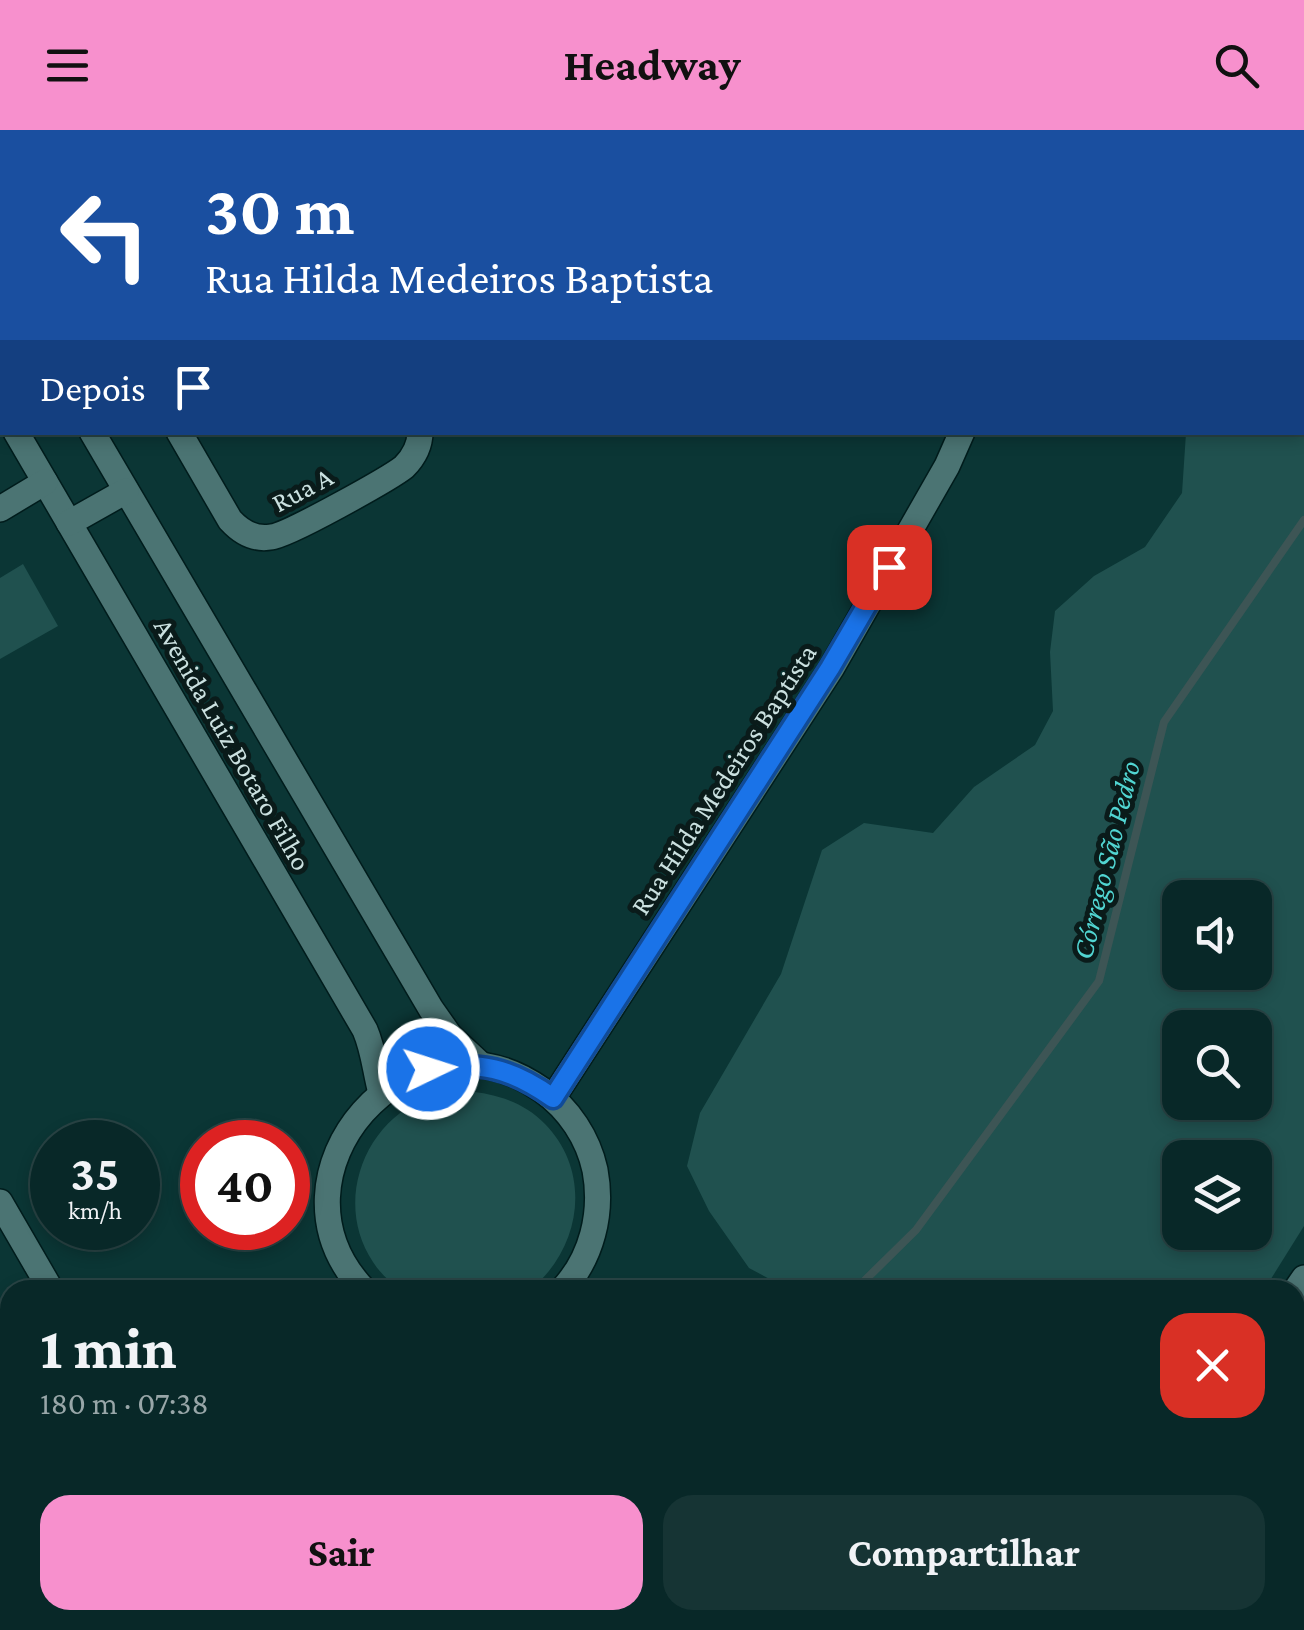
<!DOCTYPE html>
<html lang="pt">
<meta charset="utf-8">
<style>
:root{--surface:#082828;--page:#163434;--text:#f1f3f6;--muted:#98a6a8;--line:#294445;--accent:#f790cd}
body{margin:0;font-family:"Crimson Pro",serif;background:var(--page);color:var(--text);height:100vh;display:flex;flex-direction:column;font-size:38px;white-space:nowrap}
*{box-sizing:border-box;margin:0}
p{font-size:32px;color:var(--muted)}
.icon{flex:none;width:55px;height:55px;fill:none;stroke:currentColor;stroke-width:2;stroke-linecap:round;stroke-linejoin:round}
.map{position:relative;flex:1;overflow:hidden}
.side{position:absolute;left:0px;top:1150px;width:1305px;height:350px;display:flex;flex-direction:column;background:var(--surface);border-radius:30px 30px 0 0;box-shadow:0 5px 15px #0003,0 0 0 2px var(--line)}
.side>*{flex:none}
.banner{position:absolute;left:0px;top:0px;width:1305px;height:305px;box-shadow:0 5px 15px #0003,0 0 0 2px var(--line);background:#1a4fa0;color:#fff;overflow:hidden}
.controls{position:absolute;left:1162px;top:750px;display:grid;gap:20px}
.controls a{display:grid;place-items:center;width:110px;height:110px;border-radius:20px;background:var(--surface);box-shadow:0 5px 15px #0003,0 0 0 2px var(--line);font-size:50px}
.speed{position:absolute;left:30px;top:990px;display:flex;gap:20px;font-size:50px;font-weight:700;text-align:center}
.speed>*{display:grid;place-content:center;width:130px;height:130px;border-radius:50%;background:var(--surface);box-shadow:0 5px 15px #0003,0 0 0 2px var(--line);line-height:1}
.speed small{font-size:25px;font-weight:400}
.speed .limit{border:15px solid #d22;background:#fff;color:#111}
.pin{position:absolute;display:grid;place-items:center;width:85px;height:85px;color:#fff;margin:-42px;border-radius:20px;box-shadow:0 5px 15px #0006}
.me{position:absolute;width:110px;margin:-55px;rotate:86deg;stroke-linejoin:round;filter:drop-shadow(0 0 8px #0008)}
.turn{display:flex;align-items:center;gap:35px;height:210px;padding:0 40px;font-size:45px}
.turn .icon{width:130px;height:130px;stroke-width:2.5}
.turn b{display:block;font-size:70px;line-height:85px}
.then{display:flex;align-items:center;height:95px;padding:0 40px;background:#0003;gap:20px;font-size:38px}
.round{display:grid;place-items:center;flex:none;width:105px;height:105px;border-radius:30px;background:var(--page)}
.summary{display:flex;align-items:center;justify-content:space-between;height:170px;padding:0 40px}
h1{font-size:60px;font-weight:700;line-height:75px}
.primary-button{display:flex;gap:20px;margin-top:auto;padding:20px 40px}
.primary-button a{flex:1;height:115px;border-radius:30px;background:var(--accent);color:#111;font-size:40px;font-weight:700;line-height:115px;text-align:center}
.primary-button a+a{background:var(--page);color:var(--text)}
header{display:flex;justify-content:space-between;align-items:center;height:130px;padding:0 40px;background:var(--accent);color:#111;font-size:45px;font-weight:700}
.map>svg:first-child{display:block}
.green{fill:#20514f;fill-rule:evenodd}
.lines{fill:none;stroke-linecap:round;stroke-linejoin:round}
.stream{stroke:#3d5555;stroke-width:8}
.minor-casing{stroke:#001c1c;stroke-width:28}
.minor{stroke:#4b7473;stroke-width:25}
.route-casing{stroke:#114b97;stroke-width:25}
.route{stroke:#1a73e8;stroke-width:18}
.labels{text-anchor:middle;stroke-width:10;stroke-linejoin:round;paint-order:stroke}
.street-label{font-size:28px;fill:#cbe1e0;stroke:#0a1b1a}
.water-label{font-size:30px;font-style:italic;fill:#51d5d2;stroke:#0a1b1a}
</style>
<header><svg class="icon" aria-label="menu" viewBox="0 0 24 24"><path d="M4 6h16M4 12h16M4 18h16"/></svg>Headway<svg class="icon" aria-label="search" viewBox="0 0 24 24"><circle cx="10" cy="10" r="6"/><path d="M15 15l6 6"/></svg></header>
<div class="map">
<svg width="1304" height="1500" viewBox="0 0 1304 1500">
<rect width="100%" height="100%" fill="#0b3635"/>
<g class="green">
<path d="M 1246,0 L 1304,0 L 1304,1096 L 1264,1160 L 790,1160 L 749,1138 L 709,1081 L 687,1036 L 700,983 L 781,844 L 822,720 L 864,693 L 933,703 L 974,657 L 1035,615 L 1053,581 L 1050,522 L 1055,481 L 1094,446 L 1145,417 L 1182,363 L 1186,303 L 1302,302 L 1302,2 L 1245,2 ZM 1180,768 L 1255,768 L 1255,842 L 1180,842 ZM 1180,898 L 1255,898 L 1255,972 L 1180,972 ZM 1180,1028 L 1255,1028 L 1255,1102 L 1180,1102 Z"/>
<path d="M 23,434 L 58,496 L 0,529 L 0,448 Z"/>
<path d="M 467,961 C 496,964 524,972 545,994 C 593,1043 581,1119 530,1160 L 400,1160 C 390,1152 380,1143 373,1132 C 335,1076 361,997 422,970 C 436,964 452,962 467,961 Z"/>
<path d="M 10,1477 L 10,1490 L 608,1490 L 630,1500 L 0,1500 L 0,1483 Z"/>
<path d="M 773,1490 L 1024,1490 L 1018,1500 L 772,1500 Z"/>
</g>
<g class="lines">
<g class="stream">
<path d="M 855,1160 L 916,1100 L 1099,851 L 1164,592 L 1304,390"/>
<path d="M 543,1500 L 547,1490"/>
</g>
<defs>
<g id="minor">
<path d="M 4,0 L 6,2"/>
<path d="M 246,0 L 248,2"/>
<path d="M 505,0 L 506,2"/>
<path d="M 735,0 L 737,2"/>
<path d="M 991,0 L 993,2"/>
<path d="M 1092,2 L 1093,0"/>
<path d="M 0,147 L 2,151"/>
<path d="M 0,275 L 2,279"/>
<path d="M 16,302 L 365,900 C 374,921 375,941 381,963"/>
<path d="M 92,302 L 431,879 L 450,906 L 481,935"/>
<path d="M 179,302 L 230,390 C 241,402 254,410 271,407 C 287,406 390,348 404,337 C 414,327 420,316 420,302"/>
<path d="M 0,379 L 45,352"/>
<path d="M 69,393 L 126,361"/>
<path d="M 553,968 L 831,539 L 947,336 L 962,302"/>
<path d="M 0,1072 L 51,1160"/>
<path d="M 364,1160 C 255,1045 411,867 542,960 C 569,979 588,1008 595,1040 C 603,1083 592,1128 562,1160"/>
<path d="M 1295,1161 L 1304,1148"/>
<path d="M 0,1396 L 10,1390"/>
<path d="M 1295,1460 L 1304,1472"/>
<path d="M 710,1490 L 716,1500"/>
<path d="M 1049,1500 L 1056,1490"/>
</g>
</defs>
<use href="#minor" class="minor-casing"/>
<use href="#minor" class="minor"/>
</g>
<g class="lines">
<defs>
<path id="route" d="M 429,939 C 480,931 511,938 553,968 L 830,538 L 889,437"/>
</defs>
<use href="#route" class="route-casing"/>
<use href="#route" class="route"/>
</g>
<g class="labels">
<g class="street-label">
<text transform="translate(302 359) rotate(-28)" y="10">Rua A</text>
<text transform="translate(233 614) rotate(60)" y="10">Avenida Luiz Botaro Filho</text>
<text transform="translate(723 649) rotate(-57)" y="10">Rua Hilda Medeiros Baptista</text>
</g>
<g class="water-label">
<text transform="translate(1106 730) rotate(-76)" y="10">Córrego São Pedro</text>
</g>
</g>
</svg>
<div class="controls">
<a><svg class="icon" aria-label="sound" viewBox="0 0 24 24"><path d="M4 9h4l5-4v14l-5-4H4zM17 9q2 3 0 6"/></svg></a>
<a><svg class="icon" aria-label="search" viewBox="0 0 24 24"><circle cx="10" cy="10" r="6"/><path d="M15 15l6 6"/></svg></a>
<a><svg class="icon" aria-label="layers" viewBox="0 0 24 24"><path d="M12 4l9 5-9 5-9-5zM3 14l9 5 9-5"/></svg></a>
</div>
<div class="speed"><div>35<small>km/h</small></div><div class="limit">40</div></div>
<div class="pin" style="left:889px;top:437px;background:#d93025"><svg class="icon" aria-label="arrive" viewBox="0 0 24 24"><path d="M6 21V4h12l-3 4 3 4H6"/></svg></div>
<svg class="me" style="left:429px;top:939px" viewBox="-20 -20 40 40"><circle r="17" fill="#1a73e8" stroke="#fff" stroke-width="3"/><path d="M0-11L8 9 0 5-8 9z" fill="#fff"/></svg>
<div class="banner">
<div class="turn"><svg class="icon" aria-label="left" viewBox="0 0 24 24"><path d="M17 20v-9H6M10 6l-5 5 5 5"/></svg><div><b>30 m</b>Rua Hilda Medeiros Baptista</div></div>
<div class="then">Depois<svg class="icon" aria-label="arrive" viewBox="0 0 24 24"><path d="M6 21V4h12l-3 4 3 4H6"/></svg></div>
</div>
<section class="side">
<div class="summary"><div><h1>1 min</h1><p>180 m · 07:38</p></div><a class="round" style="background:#d93025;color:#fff"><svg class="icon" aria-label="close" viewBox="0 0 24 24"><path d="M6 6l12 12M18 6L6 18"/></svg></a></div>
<div class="primary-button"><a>Sair</a><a>Compartilhar</a></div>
</section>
</div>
